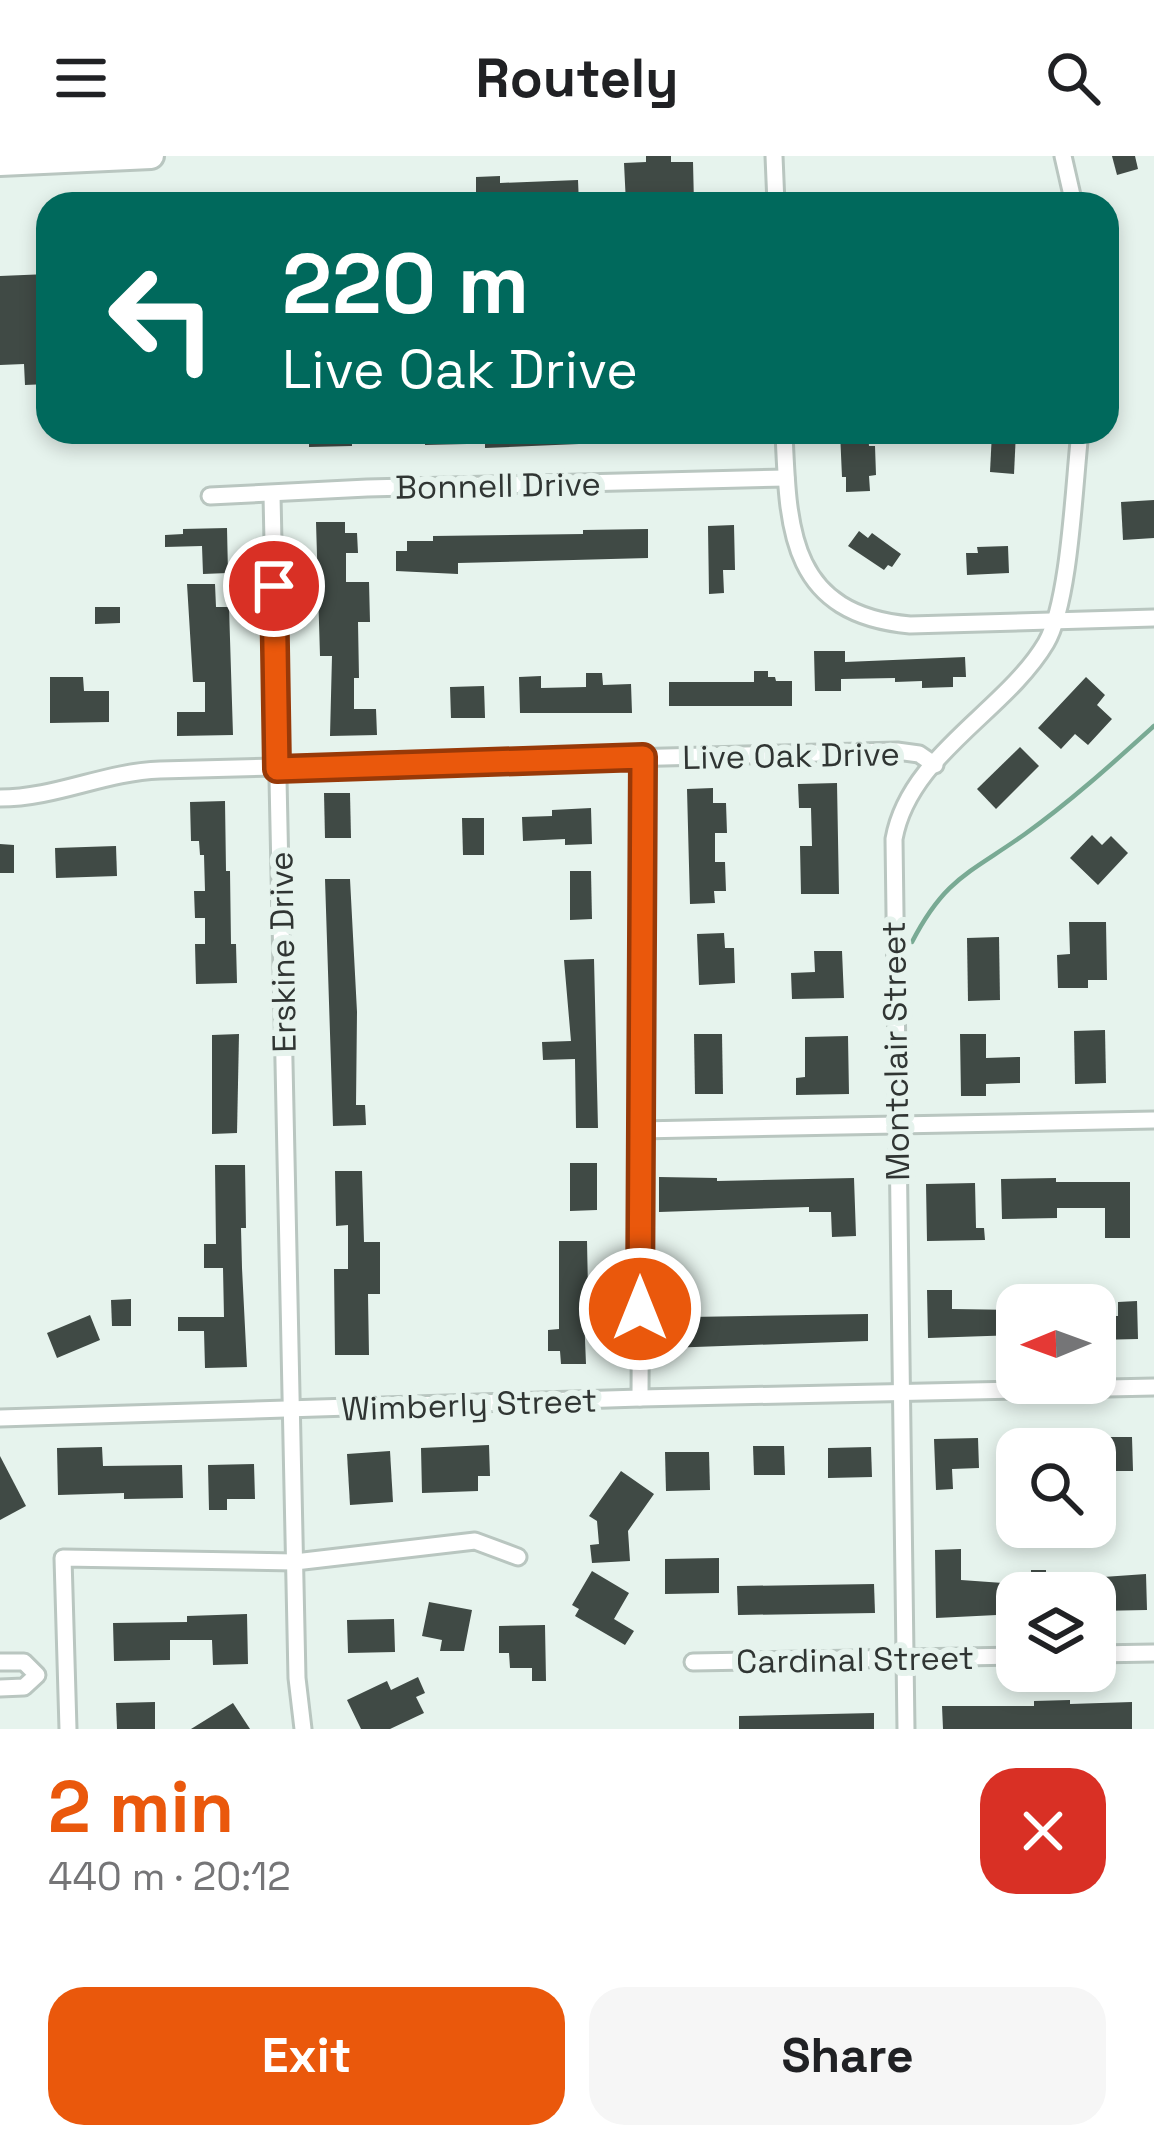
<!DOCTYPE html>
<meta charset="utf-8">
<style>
:root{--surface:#fff;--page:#f6f6f6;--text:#202124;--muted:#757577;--accent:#ea580c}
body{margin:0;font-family:"Space Grotesk",sans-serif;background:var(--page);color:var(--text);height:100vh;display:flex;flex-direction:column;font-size:45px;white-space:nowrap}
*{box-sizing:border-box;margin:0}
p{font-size:39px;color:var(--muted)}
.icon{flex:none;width:66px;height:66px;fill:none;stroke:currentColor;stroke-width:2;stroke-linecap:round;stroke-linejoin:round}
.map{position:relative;height:1573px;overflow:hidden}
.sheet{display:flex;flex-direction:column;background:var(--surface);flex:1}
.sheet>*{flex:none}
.banner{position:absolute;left:36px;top:36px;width:1083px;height:252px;border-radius:36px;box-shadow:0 6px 18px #0003;background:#00695c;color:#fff;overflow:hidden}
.needle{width:78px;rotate:269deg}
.buttons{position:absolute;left:996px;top:1128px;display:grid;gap:24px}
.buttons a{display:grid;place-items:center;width:120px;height:120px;border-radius:24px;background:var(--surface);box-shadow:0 6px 18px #0003;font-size:60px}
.pin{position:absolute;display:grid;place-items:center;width:102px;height:102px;color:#fff;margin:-51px;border:6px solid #fff;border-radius:50%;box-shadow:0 3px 12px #0007}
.me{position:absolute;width:132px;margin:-66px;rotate:0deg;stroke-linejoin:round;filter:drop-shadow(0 0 9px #0008)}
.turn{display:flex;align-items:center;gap:42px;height:252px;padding:0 48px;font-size:54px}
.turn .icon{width:156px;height:156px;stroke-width:2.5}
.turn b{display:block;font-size:84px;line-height:102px}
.round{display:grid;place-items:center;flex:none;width:126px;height:126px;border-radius:36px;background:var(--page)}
.overview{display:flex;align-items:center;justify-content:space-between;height:204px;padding:0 48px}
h1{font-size:72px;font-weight:600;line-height:90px;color:var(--accent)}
.button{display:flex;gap:24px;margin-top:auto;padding:24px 48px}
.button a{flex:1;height:138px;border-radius:36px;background:var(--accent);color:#fff;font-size:48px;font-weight:600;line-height:138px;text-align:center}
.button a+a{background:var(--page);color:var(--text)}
header{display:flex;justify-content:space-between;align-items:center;height:156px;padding:0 48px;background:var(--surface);font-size:54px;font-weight:600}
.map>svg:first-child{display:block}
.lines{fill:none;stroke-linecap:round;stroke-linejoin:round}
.stream{stroke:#79aa94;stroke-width:4.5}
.building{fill:#404a45}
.minor-casing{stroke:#b9c6c0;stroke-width:21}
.primary-casing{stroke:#b9c6c0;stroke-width:30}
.minor{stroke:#fff;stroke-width:15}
.primary{stroke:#fff;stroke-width:24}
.route-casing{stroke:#983908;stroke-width:30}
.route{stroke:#ea580c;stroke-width:21}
.labels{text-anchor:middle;stroke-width:12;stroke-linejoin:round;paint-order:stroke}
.street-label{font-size:33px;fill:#303533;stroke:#e6f3ed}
</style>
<header><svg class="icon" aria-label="menu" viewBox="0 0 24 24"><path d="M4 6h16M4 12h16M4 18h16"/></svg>Routely<svg class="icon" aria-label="search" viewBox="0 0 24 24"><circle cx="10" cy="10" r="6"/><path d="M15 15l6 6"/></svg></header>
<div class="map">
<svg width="1154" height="1573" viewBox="0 0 1154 1573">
<rect width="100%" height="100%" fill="#e6f3ed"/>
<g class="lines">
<path class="stream" d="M 912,786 C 945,722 970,717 1025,678 C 1070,646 1113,607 1154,570"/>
</g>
<g class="building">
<path d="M 646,0 L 671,0 L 671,6 L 693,6 L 694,48 L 626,48 L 624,7 L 646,6 Z"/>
<path d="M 1112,0 L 1135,0 L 1138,13 L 1117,19 Z"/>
<path d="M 500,20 L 500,27 L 578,24 L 579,48 L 476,48 L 476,21 Z"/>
<path d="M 48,118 L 48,228 L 25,229 L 24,208 L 0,209 L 0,120 Z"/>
<path d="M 309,276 L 352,276 L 352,290 L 309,291 Z"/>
<path d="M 425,276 L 467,276 L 467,288 L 425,289 Z"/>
<path d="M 485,276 L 578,276 L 579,288 L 485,292 Z"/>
<path d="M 840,276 L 868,276 L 869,290 L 875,290 L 876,319 L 869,320 L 870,335 L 846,336 L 846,321 L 842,321 Z"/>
<path d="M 992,276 L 1016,276 L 1014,318 L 990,316 Z"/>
<path d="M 1154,344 L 1154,382 L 1123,384 L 1121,346 Z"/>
<path d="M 316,366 L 345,366 L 345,377 L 357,377 L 358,397 L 346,397 L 346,426 L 369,426 L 370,466 L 358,466 L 359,522 L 354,522 L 354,553 L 376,553 L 377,579 L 330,580 L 332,500 L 320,500 Z"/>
<path d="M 734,369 L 735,414 L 723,414 L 724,437 L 709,438 L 708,370 Z"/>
<path d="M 227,372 L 228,417 L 203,418 L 202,390 L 165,391 L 165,379 L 183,378 L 183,373 Z"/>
<path d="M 648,373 L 648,402 L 458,407 L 458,418 L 396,415 L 396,395 L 407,395 L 407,385 L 433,385 L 433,380 L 583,378 L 583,374 Z"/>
<path d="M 859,375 L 868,382 L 872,377 L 901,398 L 892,411 L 888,409 L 884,414 L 848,390 Z"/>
<path d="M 1008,390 L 1009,417 L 967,419 L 966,397 L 978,397 L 977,391 Z"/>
<path d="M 187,428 L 215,428 L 216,451 L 229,451 L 233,579 L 177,580 L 177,556 L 205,556 L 205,526 L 193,526 Z"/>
<path d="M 95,451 L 120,451 L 120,467 L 95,468 Z"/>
<path d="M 814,495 L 845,495 L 845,506 L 965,501 L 966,521 L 953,521 L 953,531 L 922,532 L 922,525 L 895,526 L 895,522 L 841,523 L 841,535 L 815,535 Z"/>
<path d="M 754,515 L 768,515 L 768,521 L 775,521 L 776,525 L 792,525 L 792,550 L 669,550 L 669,526 L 754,526 Z"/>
<path d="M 586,517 L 602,517 L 603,529 L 631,528 L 632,557 L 520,557 L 519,521 L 541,520 L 541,532 L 586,531 Z"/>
<path d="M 50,521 L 83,521 L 84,535 L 109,535 L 109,566 L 50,567 Z"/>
<path d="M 1086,521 L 1105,539 L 1097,549 L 1112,563 L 1088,589 L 1075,578 L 1061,593 L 1038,572 Z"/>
<path d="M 484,530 L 485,562 L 451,562 L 450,531 Z"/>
<path d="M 1020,591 L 1039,610 L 996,653 L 977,633 Z"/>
<path d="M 837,627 L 839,738 L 801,738 L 800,690 L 812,690 L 811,652 L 799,652 L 798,628 Z"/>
<path d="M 713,632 L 713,647 L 726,647 L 727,677 L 715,677 L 715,706 L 725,706 L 726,735 L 714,735 L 715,747 L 690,748 L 687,633 Z"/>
<path d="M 324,637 L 350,637 L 351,682 L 325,682 Z"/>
<path d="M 225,645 L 226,715 L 230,715 L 231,788 L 236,788 L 237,827 L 196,828 L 195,788 L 205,788 L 205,762 L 195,762 L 194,735 L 205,735 L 204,699 L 200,699 L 199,685 L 191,685 L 190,646 Z"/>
<path d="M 591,652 L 592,688 L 565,689 L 565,683 L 523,685 L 522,661 L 552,660 L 552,654 Z"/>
<path d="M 462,662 L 484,662 L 484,699 L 463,699 Z"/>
<path d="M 1092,679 L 1102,689 L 1111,680 L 1128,697 L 1098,729 L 1070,702 Z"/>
<path d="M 0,688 L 14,689 L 14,717 L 0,717 Z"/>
<path d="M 116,690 L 117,720 L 56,722 L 55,692 Z"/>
<path d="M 570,715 L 591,715 L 592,763 L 570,764 Z"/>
<path d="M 325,723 L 350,723 L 357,856 L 356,949 L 365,949 L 366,969 L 333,970 Z"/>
<path d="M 1069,766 L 1106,766 L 1107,824 L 1088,824 L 1088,832 L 1058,832 L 1057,799 L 1070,798 Z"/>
<path d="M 724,777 L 725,792 L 734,792 L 735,827 L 699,829 L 697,778 Z"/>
<path d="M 999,781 L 1000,844 L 968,845 L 967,782 Z"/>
<path d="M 814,795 L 842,795 L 844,842 L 792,843 L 791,817 L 815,816 Z"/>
<path d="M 594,803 L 598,972 L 576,972 L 575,903 L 543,904 L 542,886 L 571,885 L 564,804 Z"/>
<path d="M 1105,874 L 1106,927 L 1075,928 L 1074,875 Z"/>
<path d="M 239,878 L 237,977 L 212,978 L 212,879 Z"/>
<path d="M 694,878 L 722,878 L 723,938 L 695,938 Z"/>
<path d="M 960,878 L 986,878 L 986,902 L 1020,901 L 1020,927 L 986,928 L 986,940 L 961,940 Z"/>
<path d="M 848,880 L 849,938 L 796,939 L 796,922 L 805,921 L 805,881 Z"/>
<path d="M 570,1007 L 597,1007 L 597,1054 L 570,1055 Z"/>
<path d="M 215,1009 L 245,1009 L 246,1072 L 241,1072 L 242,1112 L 247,1211 L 205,1212 L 204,1175 L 178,1175 L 178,1161 L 224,1161 L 223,1112 L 204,1112 L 204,1088 L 216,1088 Z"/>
<path d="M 335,1015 L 362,1015 L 364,1086 L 380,1086 L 380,1138 L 368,1138 L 369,1199 L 335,1199 L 334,1113 L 348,1113 L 348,1069 L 336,1070 Z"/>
<path d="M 659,1021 L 717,1022 L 717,1025 L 854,1022 L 856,1080 L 832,1081 L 831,1056 L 809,1056 L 809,1051 L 659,1056 Z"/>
<path d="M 1056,1022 L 1056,1026 L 1130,1026 L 1130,1082 L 1105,1082 L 1105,1052 L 1057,1052 L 1057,1062 L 1002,1063 L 1001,1023 Z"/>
<path d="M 975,1027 L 976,1072 L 984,1072 L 985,1084 L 927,1085 L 926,1028 Z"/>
<path d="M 559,1085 L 587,1085 L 588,1134 L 583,1134 L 586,1208 L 561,1208 L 560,1195 L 548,1195 L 548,1174 L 559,1173 Z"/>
<path d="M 665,1122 L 690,1122 L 690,1161 L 868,1158 L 868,1185 L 667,1192 Z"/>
<path d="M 927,1134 L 952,1134 L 952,1153 L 1017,1154 L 1017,1179 L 928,1182 Z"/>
<path d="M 131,1143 L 131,1170 L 112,1170 L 111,1144 Z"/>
<path d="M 1137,1145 L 1138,1183 L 1095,1184 L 1095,1160 L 1118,1160 L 1118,1146 Z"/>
<path d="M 90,1159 L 100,1184 L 57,1202 L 47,1177 Z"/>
<path d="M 1095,1281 L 1132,1281 L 1133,1315 L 1095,1315 Z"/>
<path d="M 978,1282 L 979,1312 L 952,1313 L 953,1333 L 936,1334 L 934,1283 Z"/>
<path d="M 489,1289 L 490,1320 L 478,1320 L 478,1335 L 422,1337 L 421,1292 Z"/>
<path d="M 753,1290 L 784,1290 L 785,1319 L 754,1319 Z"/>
<path d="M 102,1291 L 103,1310 L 182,1309 L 183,1342 L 124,1343 L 124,1337 L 58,1339 L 57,1292 Z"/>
<path d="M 871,1291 L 872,1321 L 828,1322 L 828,1292 Z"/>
<path d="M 390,1295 L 393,1346 L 350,1349 L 347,1298 Z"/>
<path d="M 665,1296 L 709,1296 L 710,1334 L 666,1335 Z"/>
<path d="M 0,1300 L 26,1350 L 0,1364 Z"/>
<path d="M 254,1308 L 255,1343 L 227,1343 L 227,1354 L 209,1354 L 208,1309 Z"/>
<path d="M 621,1315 L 654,1338 L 628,1375 L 630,1405 L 592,1407 L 590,1389 L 599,1388 L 597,1365 L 589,1360 Z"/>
<path d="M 961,1393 L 961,1424 L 1017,1428 L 1017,1458 L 936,1462 L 935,1394 Z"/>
<path d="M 719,1402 L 719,1437 L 665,1438 L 665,1403 Z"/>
<path d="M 1031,1414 L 1046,1414 L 1046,1425 L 1146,1418 L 1147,1454 L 1095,1455 L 1095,1437 L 1031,1437 Z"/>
<path d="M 592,1415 L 629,1437 L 614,1463 L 634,1475 L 625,1489 L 575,1460 L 579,1453 L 572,1449 Z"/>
<path d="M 874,1428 L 875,1457 L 738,1459 L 737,1430 Z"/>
<path d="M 429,1446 L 472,1454 L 464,1495 L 440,1495 L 442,1484 L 422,1480 Z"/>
<path d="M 247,1458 L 248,1508 L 213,1509 L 212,1484 L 170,1484 L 170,1504 L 114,1505 L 113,1467 L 187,1466 L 187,1460 Z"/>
<path d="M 394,1463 L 395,1496 L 348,1497 L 347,1464 Z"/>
<path d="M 545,1469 L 546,1525 L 532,1525 L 532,1512 L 510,1512 L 509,1497 L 499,1497 L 499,1470 Z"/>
<path d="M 418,1521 L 425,1537 L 416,1541 L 424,1557 L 390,1573 L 361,1573 L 347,1544 L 387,1525 L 391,1534 Z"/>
<path d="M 1070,1544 L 1070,1548 L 1132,1546 L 1132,1573 L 943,1573 L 942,1550 L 1034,1550 L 1034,1545 Z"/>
<path d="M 155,1546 L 155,1573 L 117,1573 L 116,1547 Z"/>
<path d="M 233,1547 L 250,1573 L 191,1573 Z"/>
<path d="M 874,1557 L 874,1573 L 739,1573 L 739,1560 Z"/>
</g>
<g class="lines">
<defs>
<g id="minor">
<path d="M 774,0 L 776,48"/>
<path d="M 1063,0 L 1074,48"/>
<path d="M 784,276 C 788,373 789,458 910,469 L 1154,462"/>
<path d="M 272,339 L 297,1522 L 303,1573"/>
<path d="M 210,340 L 367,332 L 786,322"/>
<path d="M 0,642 C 56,642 104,616 160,614 L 897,595 L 919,598 L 935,609"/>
<path d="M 639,974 L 1154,964"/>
<path d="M 640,1242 L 643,601"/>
<path d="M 0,1262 L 640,1242 L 1154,1231"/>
<path d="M 1095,1498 L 1154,1497"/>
<path d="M 0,1506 L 24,1506 L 37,1519 L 24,1531 L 0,1532"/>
<path d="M 693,1506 L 1017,1500"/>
<path d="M 68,1573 L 63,1402 L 295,1406 L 475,1385 L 518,1401"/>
<path d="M 906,1573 L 894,683 C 909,599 1005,556 1046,487 C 1070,446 1074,327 1080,276"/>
</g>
<path id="primary" d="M 0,7 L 151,0"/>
</defs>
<use href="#minor" class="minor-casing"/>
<use href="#primary" class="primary-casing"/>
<use href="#minor" class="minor"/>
<use href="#primary" class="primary"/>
</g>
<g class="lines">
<defs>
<path id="route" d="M 274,430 L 277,613 L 643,601 L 640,1153"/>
</defs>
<use href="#route" class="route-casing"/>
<use href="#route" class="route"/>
</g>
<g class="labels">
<g class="street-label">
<text transform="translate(498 329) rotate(-1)" y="12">Bonnell Drive</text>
<text transform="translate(791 599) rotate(-1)" y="12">Live Oak Drive</text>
<text transform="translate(282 796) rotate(-91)" y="12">Erskine Drive</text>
<text transform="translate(895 895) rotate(-91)" y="12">Montclair Street</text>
<text transform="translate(469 1248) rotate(-2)" y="12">Wimberly Street</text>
<text transform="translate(855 1503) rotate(-1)" y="12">Cardinal Street</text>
</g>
</g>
</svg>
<div class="buttons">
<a><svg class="needle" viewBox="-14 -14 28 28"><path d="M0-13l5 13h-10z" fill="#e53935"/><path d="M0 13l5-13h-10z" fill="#757577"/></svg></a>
<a><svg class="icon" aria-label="search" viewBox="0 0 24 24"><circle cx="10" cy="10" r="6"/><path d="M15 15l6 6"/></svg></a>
<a><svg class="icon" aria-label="layers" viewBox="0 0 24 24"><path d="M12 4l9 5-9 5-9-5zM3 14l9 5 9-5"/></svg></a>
</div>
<div class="pin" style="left:274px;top:430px;background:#d93025"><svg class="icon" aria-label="arrive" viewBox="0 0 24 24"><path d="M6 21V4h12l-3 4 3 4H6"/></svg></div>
<svg class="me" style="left:640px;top:1153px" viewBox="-20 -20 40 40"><circle r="17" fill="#ea580c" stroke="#fff" stroke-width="3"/><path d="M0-11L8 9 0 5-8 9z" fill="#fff"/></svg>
<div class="banner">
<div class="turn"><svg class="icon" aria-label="left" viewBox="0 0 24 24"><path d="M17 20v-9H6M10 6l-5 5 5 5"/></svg><div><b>220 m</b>Live Oak Drive</div></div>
</div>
</div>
<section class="sheet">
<div class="overview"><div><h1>2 min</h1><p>440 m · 20:12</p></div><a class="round" style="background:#d93025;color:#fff"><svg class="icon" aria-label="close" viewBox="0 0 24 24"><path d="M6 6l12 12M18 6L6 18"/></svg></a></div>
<div class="button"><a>Exit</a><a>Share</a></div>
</section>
